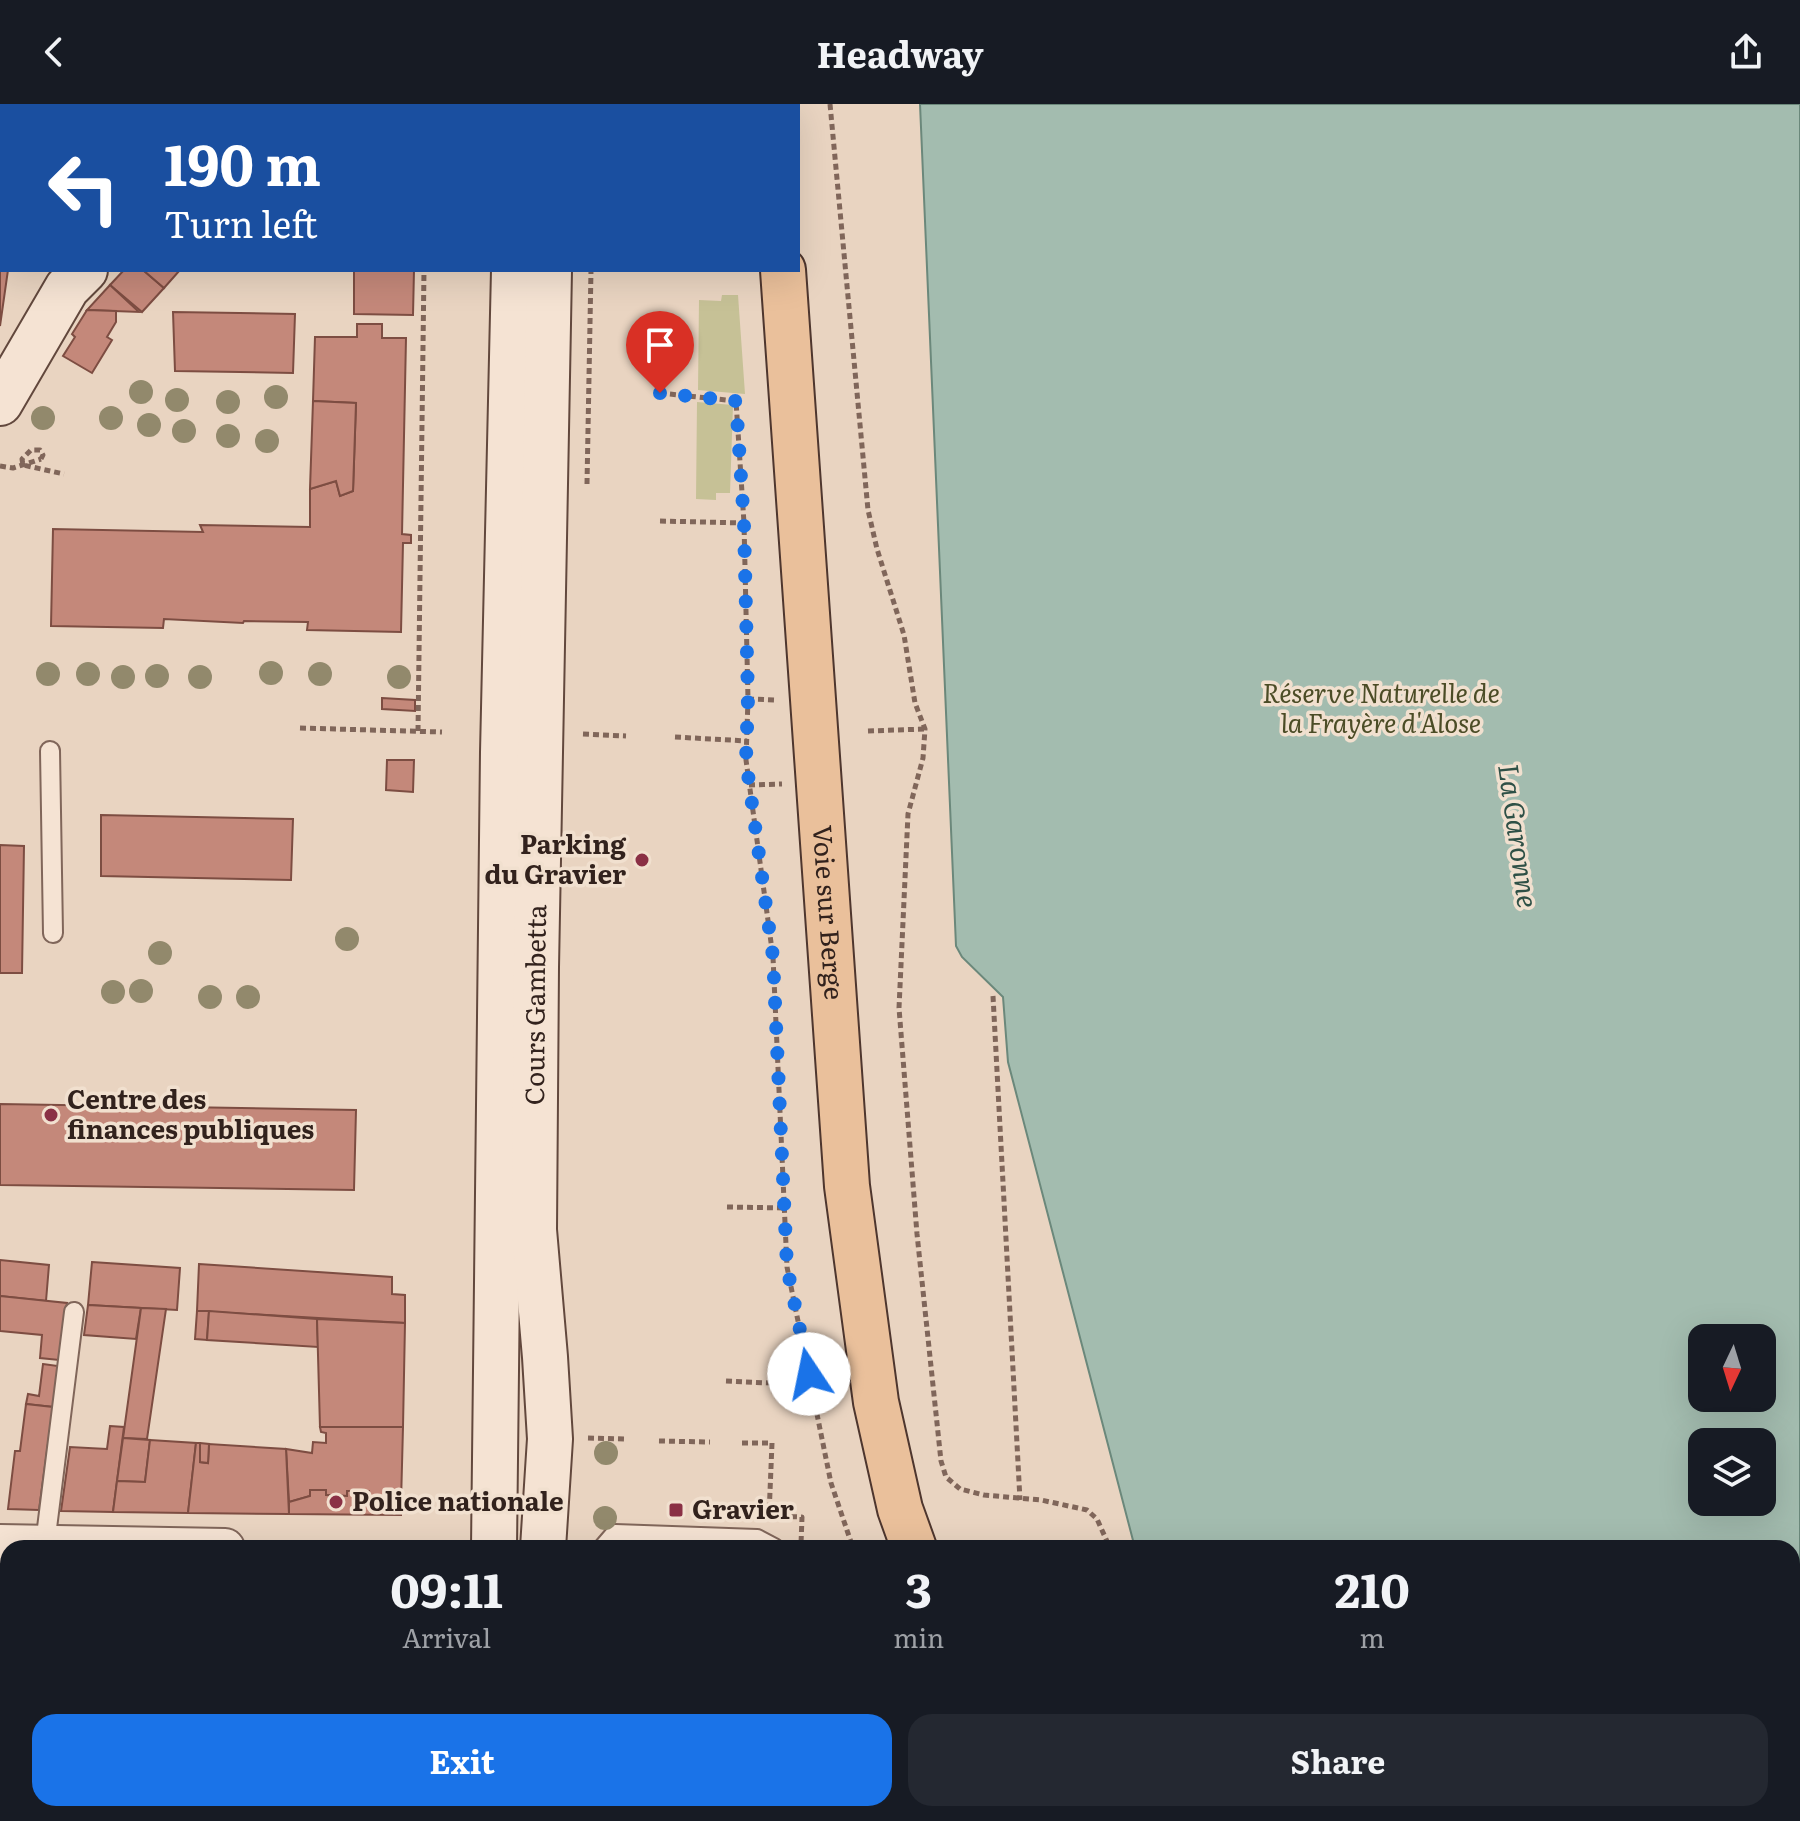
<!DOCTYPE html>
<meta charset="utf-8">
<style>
:root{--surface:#171b24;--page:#242831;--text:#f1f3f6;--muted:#9ea1a6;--accent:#1a73e8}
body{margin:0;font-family:Literata,serif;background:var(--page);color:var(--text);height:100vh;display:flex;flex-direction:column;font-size:30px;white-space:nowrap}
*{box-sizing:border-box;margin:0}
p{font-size:26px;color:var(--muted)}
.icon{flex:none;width:44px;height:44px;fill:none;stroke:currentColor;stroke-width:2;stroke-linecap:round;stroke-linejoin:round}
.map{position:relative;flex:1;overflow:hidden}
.panel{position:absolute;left:0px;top:1436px;width:1800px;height:282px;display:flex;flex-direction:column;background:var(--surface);border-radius:24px 24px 0 0;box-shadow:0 8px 32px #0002}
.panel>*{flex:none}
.guide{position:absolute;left:0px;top:0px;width:800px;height:168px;box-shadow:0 8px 32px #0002;background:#1a4fa0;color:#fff;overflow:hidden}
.needle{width:52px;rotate:184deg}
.tools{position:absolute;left:1688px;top:1220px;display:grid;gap:16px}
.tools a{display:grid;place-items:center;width:88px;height:88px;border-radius:16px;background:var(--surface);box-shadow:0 8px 32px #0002;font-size:40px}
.pin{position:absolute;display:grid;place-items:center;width:68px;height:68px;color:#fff;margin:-82px -34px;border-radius:50% 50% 50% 0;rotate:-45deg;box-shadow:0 0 8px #0007}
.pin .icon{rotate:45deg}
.me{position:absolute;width:88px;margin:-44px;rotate:349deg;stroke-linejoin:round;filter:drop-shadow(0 0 6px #0008)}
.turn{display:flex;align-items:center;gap:28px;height:168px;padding:0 32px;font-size:36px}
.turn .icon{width:104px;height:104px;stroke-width:2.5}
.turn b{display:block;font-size:56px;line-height:68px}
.eta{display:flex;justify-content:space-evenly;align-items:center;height:136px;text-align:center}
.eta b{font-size:48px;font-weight:700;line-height:56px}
.button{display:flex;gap:16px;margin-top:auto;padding:16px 32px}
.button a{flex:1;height:92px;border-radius:24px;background:var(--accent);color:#fff;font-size:32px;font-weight:700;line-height:92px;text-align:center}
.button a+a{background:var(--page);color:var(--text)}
header{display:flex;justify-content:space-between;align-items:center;height:104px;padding:0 32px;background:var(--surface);font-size:36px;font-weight:700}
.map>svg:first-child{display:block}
.green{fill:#c6c196}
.water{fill:#a3bcaf;stroke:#6b887b;stroke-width:2;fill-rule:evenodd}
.building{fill:#c4887a;stroke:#7d4d42;stroke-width:2}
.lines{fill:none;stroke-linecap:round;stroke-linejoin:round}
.lane-casing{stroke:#80665a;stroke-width:22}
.street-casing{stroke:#80665a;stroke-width:42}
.secondary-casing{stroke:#62483d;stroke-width:48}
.primary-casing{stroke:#4e362e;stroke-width:48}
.path{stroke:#80665a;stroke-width:5;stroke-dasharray:6 4;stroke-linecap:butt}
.lane{stroke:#f5e3d3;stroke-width:18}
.street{stroke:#f5e3d3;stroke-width:38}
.secondary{stroke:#f5e3d3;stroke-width:44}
.primary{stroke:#eac09b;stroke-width:44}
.path-bridge{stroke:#80665a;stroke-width:5;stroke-dasharray:6 4;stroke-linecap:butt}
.tree{fill:#92896c}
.route{stroke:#1a73e8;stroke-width:14;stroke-dasharray:0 25.2}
.poi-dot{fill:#8a3045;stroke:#f1e0cf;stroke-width:3}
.labels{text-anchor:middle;stroke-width:7;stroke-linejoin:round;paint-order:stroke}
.park-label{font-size:26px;font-style:italic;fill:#4b4c26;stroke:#f1e0cf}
.poi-label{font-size:26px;font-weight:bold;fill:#32221d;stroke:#f1e0cf;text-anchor:start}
.street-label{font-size:26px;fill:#32221d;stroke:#f1e0cf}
.water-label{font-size:28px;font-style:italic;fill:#2e5046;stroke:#f1e0cf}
</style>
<header><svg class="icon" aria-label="back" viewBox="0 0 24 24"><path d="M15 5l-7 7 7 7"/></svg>Headway<svg class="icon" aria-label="share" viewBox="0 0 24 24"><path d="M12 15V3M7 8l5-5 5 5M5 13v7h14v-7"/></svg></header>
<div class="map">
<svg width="1800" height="1717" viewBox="0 0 1800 1717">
<rect width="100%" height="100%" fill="#e9d4c1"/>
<g class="green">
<path d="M 722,191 L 738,191 L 745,290 L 698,286 L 699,196 L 721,197 Z"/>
<path d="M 697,298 L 733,301 L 730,389 L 716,389 L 716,396 L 696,395 Z"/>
<rect x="652" y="1710" width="122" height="7"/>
</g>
<path class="water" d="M 920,0 L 1800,0 L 1800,1717 L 1235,1717 L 1232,1710 L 1792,1710 L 1792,1444 L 1135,1444 L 1008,958 L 1003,893 L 962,853 L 956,842 ZM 1702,1234 L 1762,1234 L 1762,1294 L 1702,1294 ZM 1702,1338 L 1762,1338 L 1762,1398 L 1702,1398 Z"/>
<g class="building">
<path d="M 358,0 L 418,0 L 352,2 Z"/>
<path d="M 0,138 L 2,166 L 8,166 L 0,222 Z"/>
<path d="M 124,166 L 143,166 L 164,184 L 142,208 L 110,181 Z"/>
<path d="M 143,166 L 180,166 L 164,184 Z"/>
<path d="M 354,166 L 414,166 L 413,211 L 354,210 Z"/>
<path d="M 110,181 L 139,208 L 87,206 Z"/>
<path d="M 87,206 L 116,207 L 116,218 L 107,233 L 112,236 L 92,269 L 63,252 L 75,233 L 72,230 Z"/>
<path d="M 173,208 L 295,210 L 293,269 L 175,267 Z"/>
<path d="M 357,220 L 382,220 L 382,234 L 406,234 L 402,430 L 411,431 L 411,439 L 403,439 L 401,528 L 307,526 L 308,518 L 244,517 L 243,519 L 164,515 L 163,524 L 51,522 L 53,425 L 203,428 L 200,421 L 310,423 L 310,385 L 336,377 L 340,392 L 353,387 L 356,299 L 313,297 L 315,233 L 357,233 Z"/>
<path d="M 313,297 L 356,299 L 353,387 L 340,392 L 336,377 L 310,385 Z"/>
<path d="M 382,594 L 415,596 L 415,607 L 382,605 Z"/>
<path d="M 387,656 L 414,656 L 413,688 L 386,686 Z"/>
<path d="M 101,711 L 293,715 L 291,776 L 101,772 Z"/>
<path d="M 0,741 L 24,742 L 22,869 L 0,869 Z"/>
<path d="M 0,1000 L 356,1006 L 354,1086 L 0,1081 Z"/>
<path d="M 0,1156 L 49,1161 L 46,1197 L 0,1192 Z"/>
<path d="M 92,1158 L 180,1164 L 177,1206 L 88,1201 Z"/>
<path d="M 199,1160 L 392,1173 L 392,1190 L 405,1191 L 405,1219 L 197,1207 Z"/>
<path d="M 0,1192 L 67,1199 L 59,1256 L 40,1254 L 42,1231 L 0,1227 Z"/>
<path d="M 88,1201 L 141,1204 L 136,1235 L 84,1231 Z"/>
<path d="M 141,1204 L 166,1205 L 147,1335 L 123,1334 Z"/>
<path d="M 197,1207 L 209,1207 L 207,1236 L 195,1235 Z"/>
<path d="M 209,1207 L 317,1215 L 318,1243 L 207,1236 Z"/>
<path d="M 317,1215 L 405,1219 L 403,1323 L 320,1323 Z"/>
<path d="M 43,1260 L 58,1262 L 53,1303 L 26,1300 L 28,1290 L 39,1292 Z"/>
<path d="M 26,1300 L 53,1303 L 39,1406 L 8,1405 L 15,1347 L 20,1347 Z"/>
<path d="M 110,1322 L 124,1323 L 113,1408 L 61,1407 L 70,1343 L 107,1345 Z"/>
<path d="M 320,1323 L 403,1323 L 401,1399 L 369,1399 L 369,1387 L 347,1387 L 347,1392 L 326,1391 L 326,1386 L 310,1386 L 310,1392 L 289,1398 L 286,1345 L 312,1349 L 313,1338 L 326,1339 L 326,1329 L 321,1328 Z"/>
<path d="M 123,1334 L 150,1336 L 145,1378 L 117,1377 Z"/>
<path d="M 150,1336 L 196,1339 L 188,1409 L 113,1408 L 117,1377 L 145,1378 Z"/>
<path d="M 196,1339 L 200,1339 L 200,1358 L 208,1359 L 209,1340 L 286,1345 L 289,1410 L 188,1409 Z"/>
<path d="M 200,1339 L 209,1340 L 208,1359 L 200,1358 Z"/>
<path d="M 310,1386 L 326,1386 L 326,1391 L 347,1392 L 347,1387 L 369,1387 L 369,1399 L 401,1399 L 401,1411 L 289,1410 L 289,1398 L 310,1392 Z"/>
<rect x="0" y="1581" width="8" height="42"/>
<path d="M 0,1623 L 8,1623 L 8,1688 L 0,1687 Z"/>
<path d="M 248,1710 L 285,1710 L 284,1717 L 247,1717 Z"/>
</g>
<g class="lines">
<defs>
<g id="lane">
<path d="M 50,647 L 53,829"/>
<path d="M 45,1440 L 74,1208"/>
<path d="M 603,1444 L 615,1430 L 757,1435 L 774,1444"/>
<path d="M 42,1713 L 73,1717"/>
</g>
<g id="street">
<path d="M 0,1440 L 225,1444"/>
<path d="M 18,1710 L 42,1713"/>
</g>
<g id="secondary">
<path d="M 275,2 L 278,0"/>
<path d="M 517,2 L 517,0"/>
<path d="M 552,2 L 552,0"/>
<path d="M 0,299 L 67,184 L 85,166"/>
<path d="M 494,1444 L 503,648 L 514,166"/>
<path id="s1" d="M 543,1444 L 550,1335 L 545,1253 L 534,1126 L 536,863 L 549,166"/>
<path d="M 488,1717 L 488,1710"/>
<path d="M 539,1717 L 539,1710"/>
</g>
<g id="primary">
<path d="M 771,0 L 771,2"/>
<path id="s2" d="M 783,166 L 847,1082 L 876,1298 L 900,1405 L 914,1444"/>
<path d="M 1030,1710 L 1034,1717"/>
</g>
</defs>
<use href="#lane" class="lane-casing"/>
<use href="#street" class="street-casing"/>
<use href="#secondary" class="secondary-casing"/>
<use href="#primary" class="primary-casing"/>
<g class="path">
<path d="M 830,0 L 868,406 L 877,445 L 904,531 L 915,599 L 925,625 L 923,654 L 908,710 L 899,904 L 917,1130 L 941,1357 L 946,1373 L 960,1385 L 984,1391 L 1041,1396 L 1087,1406 L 1097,1415 L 1110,1444"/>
<path d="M 595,2 L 595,0"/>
<path d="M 660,289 L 736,297 L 744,419"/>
<path d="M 41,355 L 43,351 L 40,346 L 31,346 L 22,355 L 23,361 L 64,370"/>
<path d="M 587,380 L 591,166"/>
<path d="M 660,417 L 744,419 L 748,595 L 746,656 L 773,853 L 787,1163 L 831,1379 L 853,1444"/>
<path d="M 748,595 L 775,596"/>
<path d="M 300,624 L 442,628"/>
<path d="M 418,627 L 424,166"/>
<path d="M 868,627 L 925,625"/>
<path d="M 583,630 L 626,632"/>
<path d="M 675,633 L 747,637"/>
<path d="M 749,681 L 782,680"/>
<path d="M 993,892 L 1020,1396"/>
<path d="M 727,1103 L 785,1104"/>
<path d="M 726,1277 L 791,1280 L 794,1249 L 803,1243"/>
<path d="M 588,1334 L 627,1335"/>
<path d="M 659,1337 L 710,1338"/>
<path d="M 742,1339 L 772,1339 L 769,1412"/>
<path d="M 771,1412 L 802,1413 L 801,1440"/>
<path d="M 964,1710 L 967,1717"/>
<path d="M 1208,1710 L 1211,1717"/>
</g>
<use href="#lane" class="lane"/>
<use href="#street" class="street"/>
<use href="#secondary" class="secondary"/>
<use href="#primary" class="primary"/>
<path class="path-bridge" d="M 0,362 L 13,364 L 41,355"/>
</g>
<g class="tree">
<circle cx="141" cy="288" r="12"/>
<circle cx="276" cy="293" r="12"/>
<circle cx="177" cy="296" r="12"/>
<circle cx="228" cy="298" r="12"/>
<circle cx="43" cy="314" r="12"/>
<circle cx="111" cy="314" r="12"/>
<circle cx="149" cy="321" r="12"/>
<circle cx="184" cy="327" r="12"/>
<circle cx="228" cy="332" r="12"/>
<circle cx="267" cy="337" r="12"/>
<circle cx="271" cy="569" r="12"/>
<circle cx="48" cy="570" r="12"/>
<circle cx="88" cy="570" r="12"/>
<circle cx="320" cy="570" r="12"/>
<circle cx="157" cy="572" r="12"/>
<circle cx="123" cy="573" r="12"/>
<circle cx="200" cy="573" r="12"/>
<circle cx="399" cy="573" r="12"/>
<circle cx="347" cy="835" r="12"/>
<circle cx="160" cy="849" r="12"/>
<circle cx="141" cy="887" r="12"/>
<circle cx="113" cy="888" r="12"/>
<circle cx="210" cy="893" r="12"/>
<circle cx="248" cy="893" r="12"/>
<circle cx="606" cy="1349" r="12"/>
<circle cx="605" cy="1414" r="12"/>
</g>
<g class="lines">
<path class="route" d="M 660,289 L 736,297 L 744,419 L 748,595 L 746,656 L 773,853 L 787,1163 L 809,1270"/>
</g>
<g class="poi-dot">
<circle cx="642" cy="756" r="8"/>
<circle cx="51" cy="1011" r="8"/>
<circle cx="336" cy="1398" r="8"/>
<rect x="668" y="1398" width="16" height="16" rx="4"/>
</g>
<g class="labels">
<g class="park-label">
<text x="1381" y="599">Réserve Naturelle de<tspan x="1381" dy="30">la Frayère d'Alose</tspan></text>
</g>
<g class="poi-label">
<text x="626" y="750" text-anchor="end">Parking<tspan x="626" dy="30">du Gravier</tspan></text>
<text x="67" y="1005">Centre des<tspan x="67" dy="30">finances publiques</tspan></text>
<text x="352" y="1407">Police nationale</text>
<text x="692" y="1415">Gravier</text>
</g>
<g class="street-label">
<text dy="9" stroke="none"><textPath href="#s2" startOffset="644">Voie sur Berge</textPath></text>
<text dy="9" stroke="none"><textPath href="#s1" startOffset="544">Cours Gambetta</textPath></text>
</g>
<g class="water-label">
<text transform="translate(1518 732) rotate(82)" y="10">La Garonne</text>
</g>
</g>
</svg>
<div class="tools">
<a><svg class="needle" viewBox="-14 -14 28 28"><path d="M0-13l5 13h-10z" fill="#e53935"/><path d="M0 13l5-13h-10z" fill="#9ea1a6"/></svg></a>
<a><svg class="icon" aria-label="layers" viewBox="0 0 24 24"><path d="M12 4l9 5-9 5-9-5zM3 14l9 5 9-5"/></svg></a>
</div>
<div class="pin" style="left:660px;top:289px;background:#d93025"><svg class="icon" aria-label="arrive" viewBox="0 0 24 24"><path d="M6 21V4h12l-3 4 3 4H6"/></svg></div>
<svg class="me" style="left:809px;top:1270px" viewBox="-20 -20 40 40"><circle r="19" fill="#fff"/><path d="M0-13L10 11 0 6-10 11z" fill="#1a73e8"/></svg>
<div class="guide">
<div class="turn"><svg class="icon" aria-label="left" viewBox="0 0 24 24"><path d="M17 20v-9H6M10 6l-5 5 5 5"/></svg><div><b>190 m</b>Turn left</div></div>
</div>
<section class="panel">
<div class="eta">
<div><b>09:11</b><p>Arrival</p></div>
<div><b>3</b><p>min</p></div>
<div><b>210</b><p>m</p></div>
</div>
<div class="button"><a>Exit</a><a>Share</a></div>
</section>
</div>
